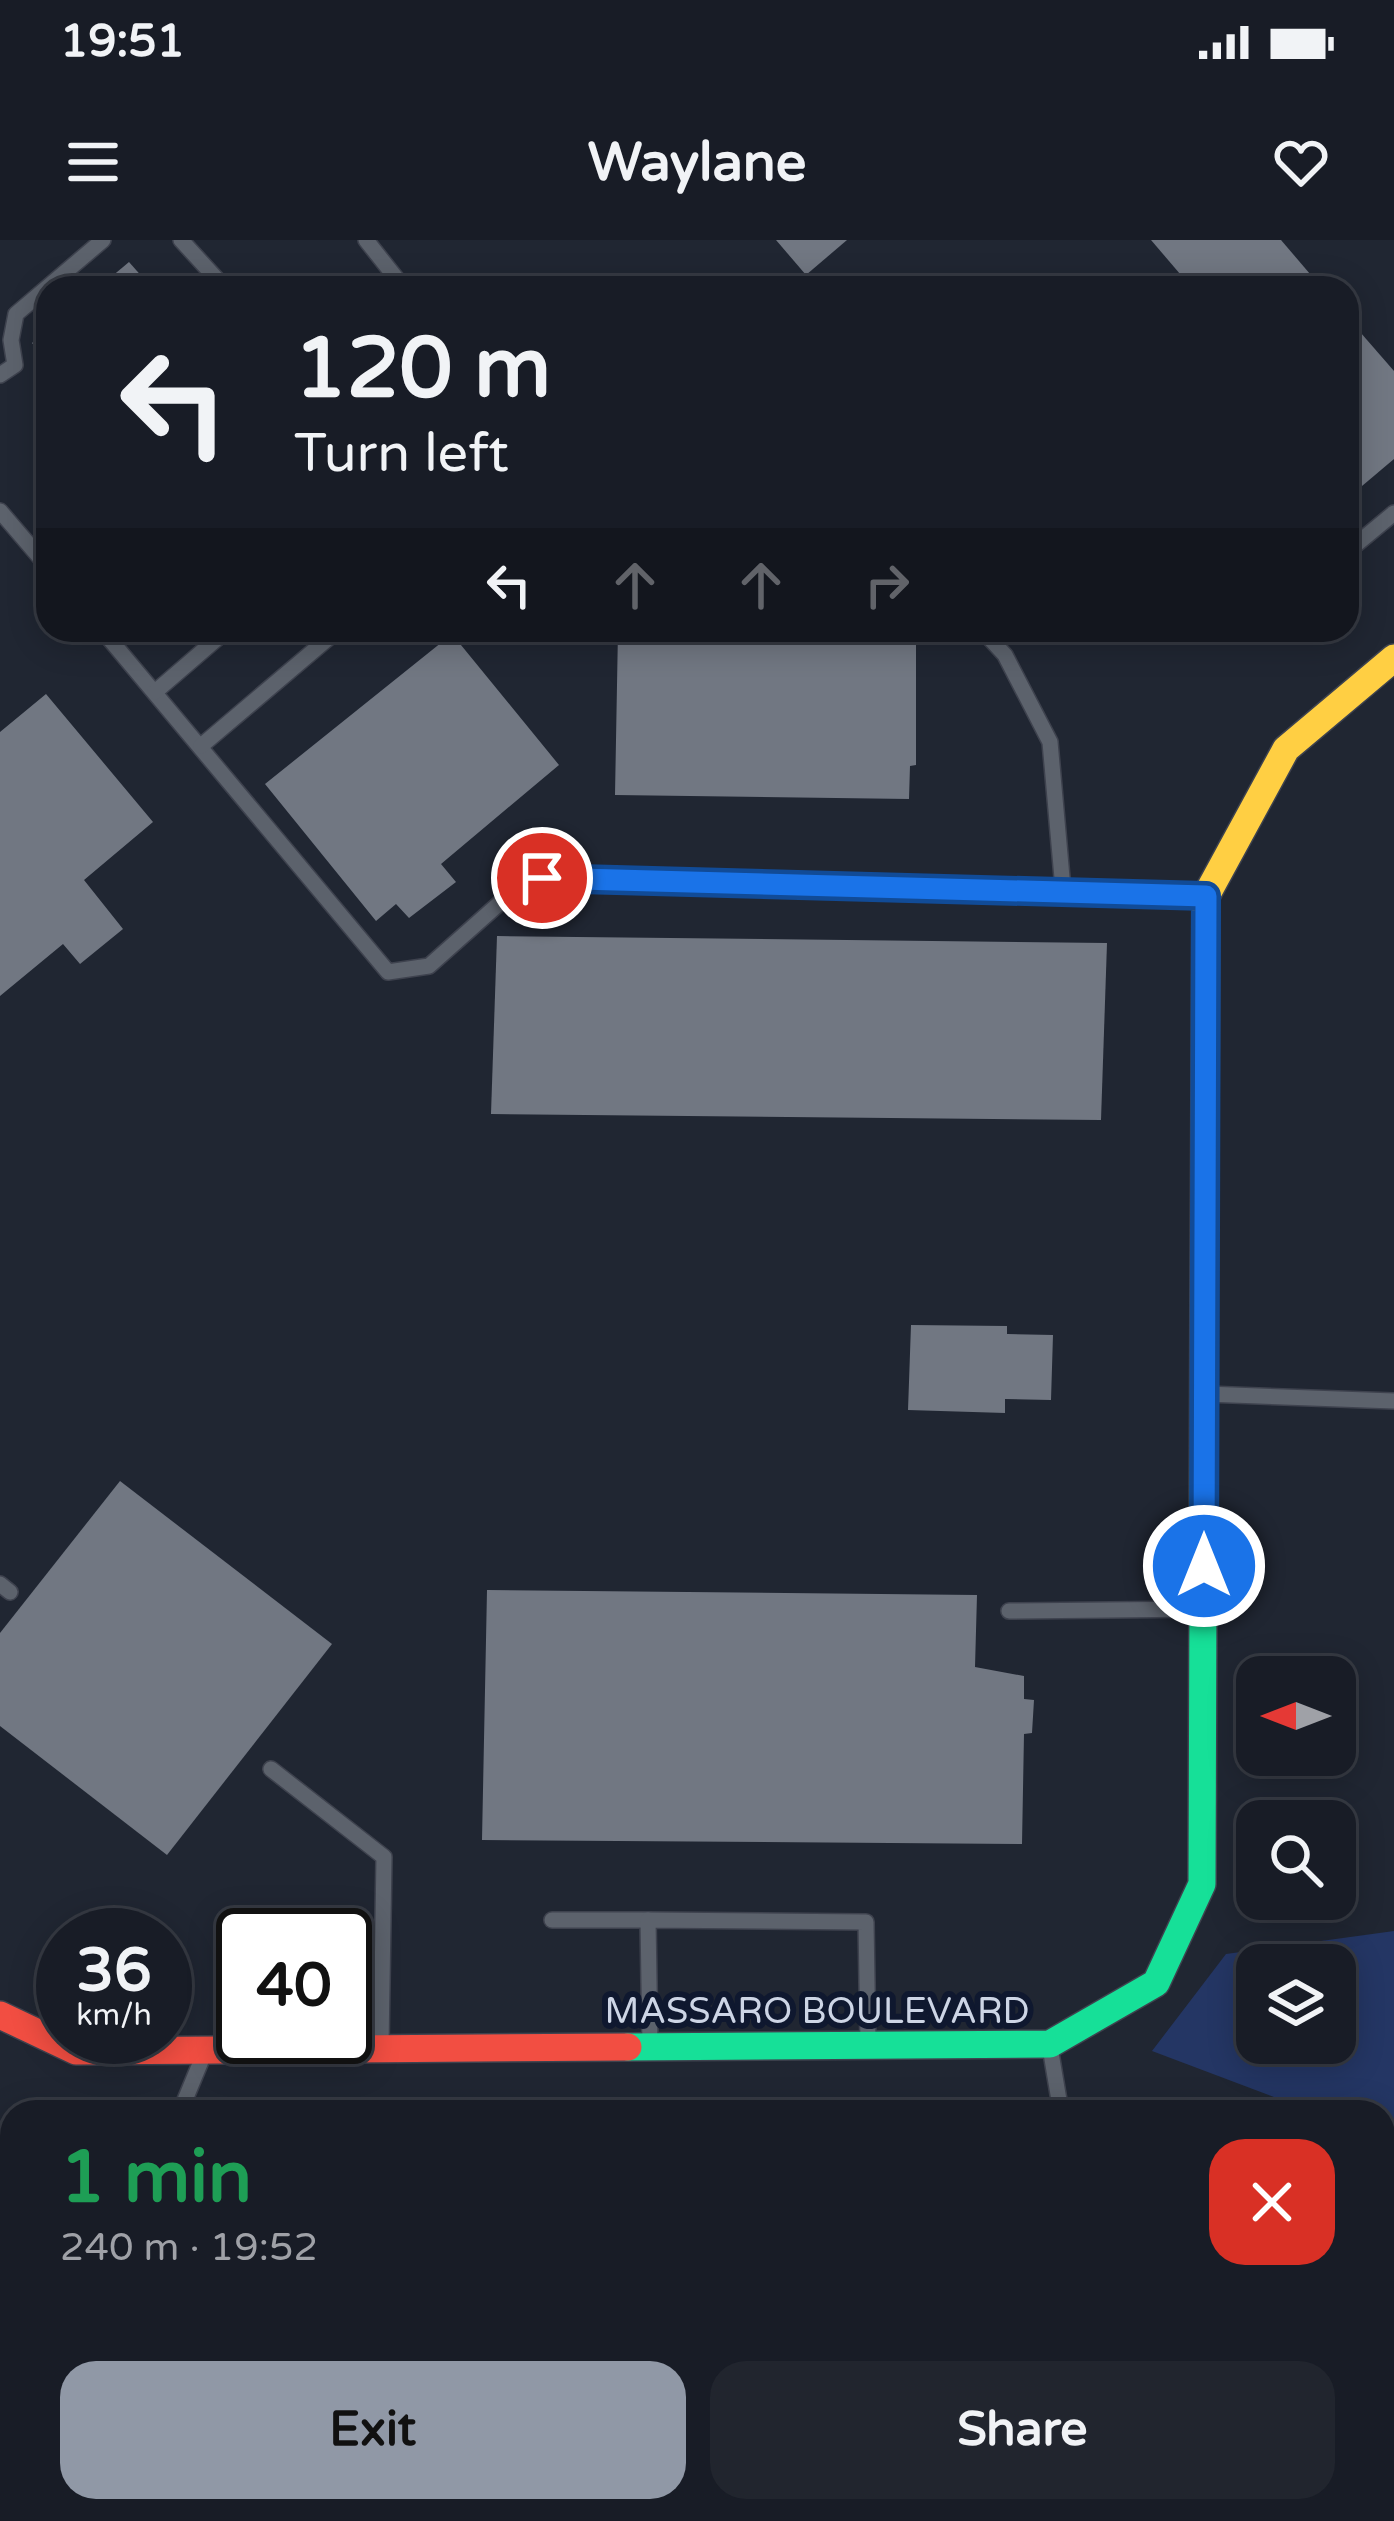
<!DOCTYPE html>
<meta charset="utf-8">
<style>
:root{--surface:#181c26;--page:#21252e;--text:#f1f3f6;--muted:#9fa1a7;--line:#363a43;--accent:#9098a6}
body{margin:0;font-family:"Varela Round",sans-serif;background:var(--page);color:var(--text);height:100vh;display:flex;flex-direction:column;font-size:45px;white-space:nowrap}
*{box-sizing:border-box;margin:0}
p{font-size:39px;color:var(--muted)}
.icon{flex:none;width:66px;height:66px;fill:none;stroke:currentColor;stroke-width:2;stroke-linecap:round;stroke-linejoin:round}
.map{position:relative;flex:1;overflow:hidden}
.sheet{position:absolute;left:0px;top:1860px;width:1395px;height:423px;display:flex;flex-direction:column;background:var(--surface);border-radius:36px 36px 0 0;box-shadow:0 6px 30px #0003,0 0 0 3px var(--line)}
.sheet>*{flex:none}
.top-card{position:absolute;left:36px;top:36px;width:1323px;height:366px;border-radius:36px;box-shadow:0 6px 30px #0003,0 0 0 3px var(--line);background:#181c26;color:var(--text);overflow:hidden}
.needle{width:78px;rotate:270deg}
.controls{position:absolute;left:1236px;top:1416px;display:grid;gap:24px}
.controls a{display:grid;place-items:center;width:120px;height:120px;border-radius:24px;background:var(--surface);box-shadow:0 6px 30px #0003,0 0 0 3px var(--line);font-size:60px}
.speed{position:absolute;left:36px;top:1668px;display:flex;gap:24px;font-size:60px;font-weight:700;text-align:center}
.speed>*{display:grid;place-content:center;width:156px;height:156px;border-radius:50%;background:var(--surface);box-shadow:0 6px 30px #0003,0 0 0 3px var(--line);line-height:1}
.speed small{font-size:30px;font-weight:400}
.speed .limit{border:6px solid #111;border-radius:18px;background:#fff;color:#111}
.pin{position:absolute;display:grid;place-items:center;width:102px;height:102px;color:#fff;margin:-51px;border:6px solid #fff;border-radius:50%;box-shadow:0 3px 12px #0007}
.me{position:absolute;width:132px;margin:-66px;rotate:0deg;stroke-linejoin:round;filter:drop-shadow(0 0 9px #0008)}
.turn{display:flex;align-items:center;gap:42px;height:252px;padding:0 60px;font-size:54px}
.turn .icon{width:156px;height:156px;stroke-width:2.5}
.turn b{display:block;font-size:84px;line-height:102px}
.lanes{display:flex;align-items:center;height:114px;padding:0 60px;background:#0003;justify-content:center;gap:60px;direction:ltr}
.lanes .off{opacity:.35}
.round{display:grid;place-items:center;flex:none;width:126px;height:126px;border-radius:36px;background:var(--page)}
.overview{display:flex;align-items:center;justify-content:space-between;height:204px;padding:0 60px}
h1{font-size:72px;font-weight:700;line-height:90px;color:#1e9e55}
.primary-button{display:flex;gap:24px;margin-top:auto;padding:24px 60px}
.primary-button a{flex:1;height:138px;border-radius:36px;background:var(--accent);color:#111;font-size:48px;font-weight:700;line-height:138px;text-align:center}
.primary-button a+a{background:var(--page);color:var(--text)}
.status{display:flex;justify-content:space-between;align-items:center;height:84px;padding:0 60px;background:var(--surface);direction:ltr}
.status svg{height:33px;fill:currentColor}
header{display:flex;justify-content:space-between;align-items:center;height:156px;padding:0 60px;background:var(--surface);font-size:54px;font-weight:700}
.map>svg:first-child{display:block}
.green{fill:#243664;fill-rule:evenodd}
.building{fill:#717782}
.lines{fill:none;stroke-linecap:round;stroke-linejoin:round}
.lane-casing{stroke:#3e424e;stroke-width:18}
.fast-casing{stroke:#3e424e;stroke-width:30}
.slow-casing{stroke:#3e424e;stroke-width:30}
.jam-casing{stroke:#3e424e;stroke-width:30}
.lane{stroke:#5c626c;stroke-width:15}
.fast{stroke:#16e098;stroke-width:27}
.slow{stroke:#ffcf43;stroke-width:27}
.jam{stroke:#f24e42;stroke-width:27}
.route-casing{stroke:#114b97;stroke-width:30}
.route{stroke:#1a73e8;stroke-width:21}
.labels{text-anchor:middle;stroke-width:12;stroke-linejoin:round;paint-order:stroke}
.street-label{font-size:36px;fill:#cdd5e5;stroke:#0f182f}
</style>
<div class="status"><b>19:51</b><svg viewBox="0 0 49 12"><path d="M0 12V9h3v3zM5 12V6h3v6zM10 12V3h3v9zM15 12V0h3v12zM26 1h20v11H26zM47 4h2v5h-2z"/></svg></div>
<header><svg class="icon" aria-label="menu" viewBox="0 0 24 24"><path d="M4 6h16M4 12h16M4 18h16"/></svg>Waylane<svg class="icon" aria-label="heart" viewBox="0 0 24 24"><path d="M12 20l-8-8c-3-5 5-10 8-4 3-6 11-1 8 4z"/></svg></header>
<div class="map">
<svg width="1394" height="2281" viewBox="0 0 1394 2281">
<rect width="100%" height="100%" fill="#202632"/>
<path class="green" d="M 1394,1691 L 1394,1902 L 1383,1898 L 1383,1872 L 1314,1872 L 1152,1811 L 1226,1714 ZM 1257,1725 L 1335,1725 L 1335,1803 L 1257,1803 Z"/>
<g class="building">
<path d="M 776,0 L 847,0 L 806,35 Z"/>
<path d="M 1151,0 L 1281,0 L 1322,48 L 1192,48 Z"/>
<path d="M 129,22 L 152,48 L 98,48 Z"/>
<path d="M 1347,77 L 1394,131 L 1394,219 L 1362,246 L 1347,228 Z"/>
<path d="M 48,90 L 48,121 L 32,103 Z"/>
<path d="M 618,390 L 916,390 L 916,525 L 910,526 L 909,559 L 615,555 Z"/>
<path d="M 452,394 L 559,525 L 441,624 L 456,642 L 409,678 L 396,664 L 376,681 L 265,544 Z"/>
<path d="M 46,454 L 153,582 L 84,640 L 123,689 L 80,724 L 63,704 L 0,756 L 0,492 Z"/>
<path d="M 497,696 L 1107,703 L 1101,880 L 491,874 Z"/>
<path d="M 911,1085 L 1007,1086 L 1007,1094 L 1053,1095 L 1051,1160 L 1005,1159 L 1005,1173 L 908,1170 Z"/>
<path d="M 120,1241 L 332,1404 L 167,1615 L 0,1486 L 0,1393 Z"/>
<path d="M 487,1350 L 977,1355 L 975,1427 L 1024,1436 L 1024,1459 L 1034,1460 L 1032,1493 L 1024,1494 L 1022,1604 L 482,1600 Z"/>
<path d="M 1383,2154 L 1394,2158 L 1394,2281 L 1303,2281 L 1307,2271 L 1383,2271 Z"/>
<path d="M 260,2271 L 481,2271 L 482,2277 L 265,2281 Z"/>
</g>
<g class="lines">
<defs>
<g id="lane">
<path d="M 181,0 L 225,48"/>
<path d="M 366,0 L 404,48"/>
<path d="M 0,135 L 15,125 L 11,100 L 16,74 L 103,0"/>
<path d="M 0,271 L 48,327"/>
<path d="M 1347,312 L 1394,273"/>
<path d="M 102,390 L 388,732 L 429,726 L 502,661 L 542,638 L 1203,656"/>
<path d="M 982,390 L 1005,415 L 1050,502 L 1063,649"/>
<path d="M 155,452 L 227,390"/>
<path d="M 201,506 L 338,390"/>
<path d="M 1206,1154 L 1394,1161"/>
<path d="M 0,1344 L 10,1352"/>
<path d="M 1009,1371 L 1201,1369"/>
<path d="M 271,1529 L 384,1617 L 381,1806"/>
<path d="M 552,1680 L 648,1680"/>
<path d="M 650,1804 L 648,1680 L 866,1682 L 868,1802"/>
<path d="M 1050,1807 L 1061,1872"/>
<path d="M 180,1872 L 204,1814"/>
<path d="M 0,1927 L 12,1927"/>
<path d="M 1383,1934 L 1394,1937"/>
</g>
<path id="fast" d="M 628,1807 L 1050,1804 L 1156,1743 L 1202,1644 L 1204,1063"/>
<path id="slow" d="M 1204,1063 L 1206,656 L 1286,509 L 1394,418"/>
<path id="jam" d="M 0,1775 L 76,1811 L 628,1807"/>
</defs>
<use href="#lane" class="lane-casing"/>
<use href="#fast" class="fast-casing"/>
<use href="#slow" class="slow-casing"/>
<use href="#jam" class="jam-casing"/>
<use href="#lane" class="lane"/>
<use href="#fast" class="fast"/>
<use href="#slow" class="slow"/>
<use href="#jam" class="jam"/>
</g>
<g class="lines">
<defs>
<path id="route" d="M 542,638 L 1206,656 L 1204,1326"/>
</defs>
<use href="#route" class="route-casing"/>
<use href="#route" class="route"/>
</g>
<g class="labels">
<g class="street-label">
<text x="817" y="1783">MASSARO BOULEVARD</text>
</g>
</g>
</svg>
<div class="controls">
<a><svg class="needle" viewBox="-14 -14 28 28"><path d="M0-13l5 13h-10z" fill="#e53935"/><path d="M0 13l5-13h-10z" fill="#9fa1a7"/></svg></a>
<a><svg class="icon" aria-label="search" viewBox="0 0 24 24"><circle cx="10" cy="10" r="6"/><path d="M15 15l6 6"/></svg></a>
<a><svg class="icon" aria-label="layers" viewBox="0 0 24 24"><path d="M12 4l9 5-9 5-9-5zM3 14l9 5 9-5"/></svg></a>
</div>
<div class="speed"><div>36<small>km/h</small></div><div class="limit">40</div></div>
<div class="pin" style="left:542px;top:638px;background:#d93025"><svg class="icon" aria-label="arrive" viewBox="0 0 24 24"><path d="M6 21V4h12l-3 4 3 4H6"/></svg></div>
<svg class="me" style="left:1204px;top:1326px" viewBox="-20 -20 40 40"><circle r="17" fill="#1a73e8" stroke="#fff" stroke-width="3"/><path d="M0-11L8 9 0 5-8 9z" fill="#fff"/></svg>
<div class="top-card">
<div class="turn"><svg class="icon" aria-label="left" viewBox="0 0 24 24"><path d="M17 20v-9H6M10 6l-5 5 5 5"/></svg><div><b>120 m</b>Turn left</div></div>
<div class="lanes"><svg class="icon" aria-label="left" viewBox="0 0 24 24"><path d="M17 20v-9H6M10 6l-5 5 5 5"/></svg><svg class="icon off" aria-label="ahead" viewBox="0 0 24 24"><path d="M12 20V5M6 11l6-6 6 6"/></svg><svg class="icon off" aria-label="ahead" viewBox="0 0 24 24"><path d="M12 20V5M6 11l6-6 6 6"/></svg><svg class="icon off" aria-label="right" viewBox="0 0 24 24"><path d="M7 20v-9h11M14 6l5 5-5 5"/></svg></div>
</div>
<section class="sheet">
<div class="overview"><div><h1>1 min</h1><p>240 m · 19:52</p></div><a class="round" style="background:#d93025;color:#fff"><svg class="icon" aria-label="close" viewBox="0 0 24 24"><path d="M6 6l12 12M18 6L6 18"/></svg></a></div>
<div class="primary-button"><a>Exit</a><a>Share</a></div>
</section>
</div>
